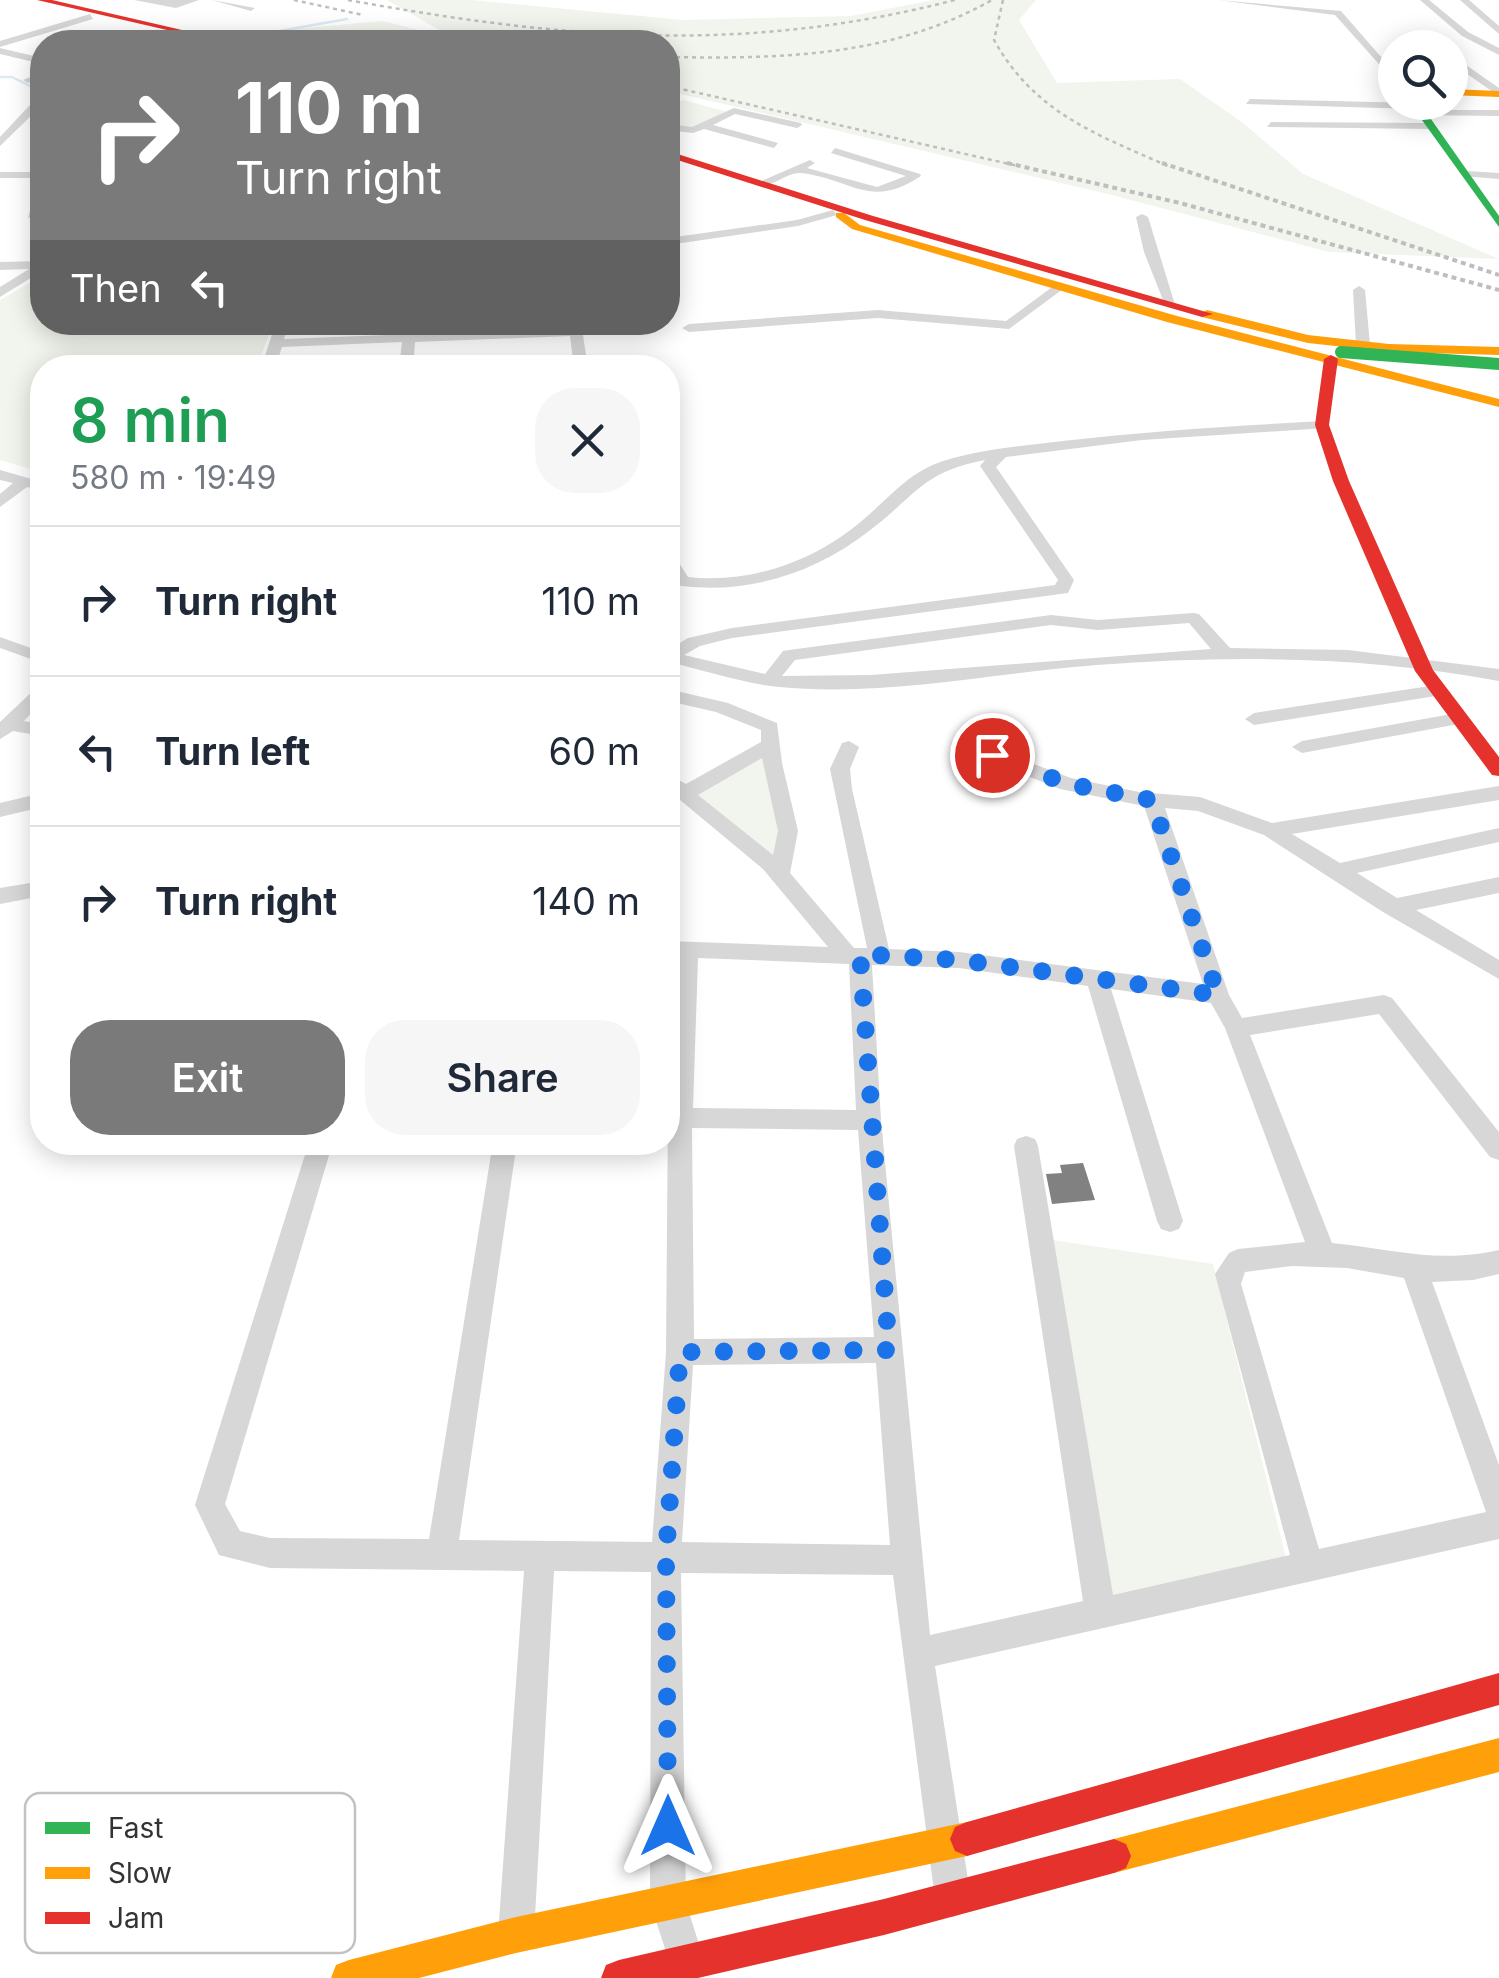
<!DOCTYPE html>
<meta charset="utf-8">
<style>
:root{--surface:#fff;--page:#f6f6f7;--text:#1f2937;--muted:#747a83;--line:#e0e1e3;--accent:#7a7a7a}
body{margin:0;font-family:Inter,sans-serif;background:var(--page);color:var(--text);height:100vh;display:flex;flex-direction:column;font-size:38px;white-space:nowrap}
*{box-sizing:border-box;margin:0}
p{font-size:32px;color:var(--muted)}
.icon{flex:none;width:55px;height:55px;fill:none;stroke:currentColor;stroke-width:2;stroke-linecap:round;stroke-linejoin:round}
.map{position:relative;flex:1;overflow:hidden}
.panel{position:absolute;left:30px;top:355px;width:650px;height:800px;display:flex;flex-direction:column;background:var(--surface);border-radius:40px;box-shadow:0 5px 25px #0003}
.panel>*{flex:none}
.guide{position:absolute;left:30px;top:30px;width:650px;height:305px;border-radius:40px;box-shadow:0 5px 25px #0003;background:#7a7a7a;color:#fff;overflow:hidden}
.buttons{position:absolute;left:1378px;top:30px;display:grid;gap:20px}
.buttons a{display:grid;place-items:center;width:90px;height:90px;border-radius:50%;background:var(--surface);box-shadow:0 5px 25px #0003;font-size:50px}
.pin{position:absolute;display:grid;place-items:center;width:85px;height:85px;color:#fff;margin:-42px;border:5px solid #fff;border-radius:50%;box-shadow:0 2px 10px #0007}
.me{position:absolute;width:110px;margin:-55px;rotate:0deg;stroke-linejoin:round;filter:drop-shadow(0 0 8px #0008)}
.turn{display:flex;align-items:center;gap:35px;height:210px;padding:0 40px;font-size:45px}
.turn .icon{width:130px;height:130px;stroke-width:2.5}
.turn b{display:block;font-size:70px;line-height:85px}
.then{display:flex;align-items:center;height:95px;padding:0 40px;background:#0003;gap:20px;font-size:38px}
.round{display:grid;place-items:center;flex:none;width:105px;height:105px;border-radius:40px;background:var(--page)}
.summary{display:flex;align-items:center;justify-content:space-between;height:170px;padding:0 40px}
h1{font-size:60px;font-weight:600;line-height:75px;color:#1e9e55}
.action{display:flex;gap:20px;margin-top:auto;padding:20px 40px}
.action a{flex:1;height:115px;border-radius:40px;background:var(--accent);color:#fff;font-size:40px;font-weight:600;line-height:115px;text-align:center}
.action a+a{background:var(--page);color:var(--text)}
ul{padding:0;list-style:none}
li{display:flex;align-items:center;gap:30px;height:150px;padding:0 40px;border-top:2px solid var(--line)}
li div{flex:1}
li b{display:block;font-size:38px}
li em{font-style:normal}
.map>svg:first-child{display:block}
.green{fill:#f1f5ed}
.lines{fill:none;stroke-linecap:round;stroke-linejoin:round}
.stream{stroke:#ddebf3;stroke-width:2.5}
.building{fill:#818181}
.street{fill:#d7d7d7;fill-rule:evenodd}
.fast{fill:#30b455;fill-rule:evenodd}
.slow{fill:#ff9f0a;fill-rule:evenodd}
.jam{fill:#e5322d;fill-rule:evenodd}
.rail-far1{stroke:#bebebe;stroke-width:2.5;stroke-dasharray:4 4;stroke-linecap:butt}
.rail{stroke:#bebebe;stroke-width:4;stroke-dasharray:5 4;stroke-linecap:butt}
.fast-bridge{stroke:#30b455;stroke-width:12}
.route{stroke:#1a73e8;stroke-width:18;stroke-dasharray:0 32.4}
.key{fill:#fff;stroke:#c2c2c2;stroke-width:2.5}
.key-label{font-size:28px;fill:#333}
</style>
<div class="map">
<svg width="1499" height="1978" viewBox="0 0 1499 1978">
<rect width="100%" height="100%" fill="#fff"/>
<g class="green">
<path d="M 387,0 L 471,0 L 683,20 L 851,16 L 933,0 L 1036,0 L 1019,20 L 1057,83 L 1180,79 L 1243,123 L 1303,174 L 1499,259 L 1329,252 L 1104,193 L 668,91 L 668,42 L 267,41 L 293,29 L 383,21 L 457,40 Z"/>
<path d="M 683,100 L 728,112 L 688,130 L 668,125 L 668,107 Z"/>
<path d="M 42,276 L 42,322 L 273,323 L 257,367 L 42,368 L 42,472 L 0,460 L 0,300 Z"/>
<path d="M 766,753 L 782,834 L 776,863 L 693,793 Z"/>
<path d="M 1052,1240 L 1213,1264 L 1286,1558 L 1107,1602 Z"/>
</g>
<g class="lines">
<g class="stream">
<path d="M 217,42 L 347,19"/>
<path d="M 0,77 L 12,77 L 42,92"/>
</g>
</g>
<path class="building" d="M 1083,1163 L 1095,1200 L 1052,1204 L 1046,1174 L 1062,1173 L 1060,1165 Z"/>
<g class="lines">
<g class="street">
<path d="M 134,0 L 199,0 L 176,8 Z"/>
<path d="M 212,0 L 255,8 L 251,11 Z"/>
<path d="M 1218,0 L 1341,11 L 1395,73 L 1395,82 L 1335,15 Z"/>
<path d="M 1420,0 L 1429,0 L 1468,32 L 1499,48 L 1499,55 L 1462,36 Z"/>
<path d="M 1460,0 L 1469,0 L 1499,26 L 1499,34 Z"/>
<path d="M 90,14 L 93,19 L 0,47 L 0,41 Z"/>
<path d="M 189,37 L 192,42 L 175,42 L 177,40 Z"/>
<path d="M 0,48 L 42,58 L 42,64 L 0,54 Z"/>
<path d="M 1450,62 L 1466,65 L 1499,88 L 1499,92 L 1493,92 L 1460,69 L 1450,68 Z"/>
<path d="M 42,72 L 42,78 L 28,83 L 23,80 Z"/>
<path d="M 668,96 L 671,95 L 676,98 L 668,103 Z"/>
<path d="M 1250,99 L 1416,103 L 1421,106 L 1416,109 L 1246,104 Z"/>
<path d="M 42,104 L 42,110 L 36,111 L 0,146 L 0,137 L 29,106 Z"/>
<path d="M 734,108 L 801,123 L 802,125 L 797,128 L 735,114 L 713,125 L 778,143 L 774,148 L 704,129 L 693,133 L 668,130 L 668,124 L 692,127 Z"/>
<path d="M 1422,110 L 1499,110 L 1499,116 L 1418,115 Z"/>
<path d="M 1271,122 L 1431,123 L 1436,126 L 1431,129 L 1267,127 Z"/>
<path d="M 835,148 L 920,174 L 921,176 C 870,210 852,179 801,173 C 785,172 772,190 757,183 L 810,160 L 815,163 L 807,168 L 877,187 L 906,176 L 831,153 Z"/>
<path d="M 1466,171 L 1499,173 L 1499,179 L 1462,176 Z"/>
<rect x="0" y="172" width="42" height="6"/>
<path d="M 42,187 L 42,203 L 38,216 L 28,218 L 36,190 Z"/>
<path d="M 833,210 L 837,215 L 798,226 L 668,245 L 668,238 L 797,220 Z"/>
<path d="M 1142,214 L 1148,217 L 1176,308 L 1165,305 L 1144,252 L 1136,217 Z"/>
<path d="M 42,261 L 42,271 L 0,297 L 0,287 L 29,269 L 0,270 L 0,262 Z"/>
<path d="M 1059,282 L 1065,286 L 1063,289 L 1009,329 L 878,318 L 689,332 L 682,328 L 689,324 L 878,310 L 1006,321 Z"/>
<path d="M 1359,286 L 1365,290 L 1370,345 L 1363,349 L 1356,345 L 1353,290 Z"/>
<path d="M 276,322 L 289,322 L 284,339 L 568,328 L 568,322 L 581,322 L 588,368 L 574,368 L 570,336 L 415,342 L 413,368 L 399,368 L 402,342 L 282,347 L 275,368 L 261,368 Z"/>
<path d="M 1322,421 L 1329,425 L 1327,428 L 1142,440 L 1006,457 L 996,467 L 1074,580 L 1068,593 L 732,638 L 700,646 L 684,655 L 765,674 L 783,651 L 789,650 L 1051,615 L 1098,620 L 1193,613 L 1199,614 L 1230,648 L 1348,650 L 1499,669 L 1499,681 C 1365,656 1233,655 1097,665 C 993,673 884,697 779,687 C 741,683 704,670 668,662 L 668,650 L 688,638 L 732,628 L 1055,585 L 1058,580 L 980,466 L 985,460 C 920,473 917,495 869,531 C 815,573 750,594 682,586 L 676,585 L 668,571 L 668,553 L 674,555 L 688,577 C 751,584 816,561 864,519 C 890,497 909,472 943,461 C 982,449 1023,446 1063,441 C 1149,431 1235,426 1322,421 ZM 1189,623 L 1211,649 L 871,675 L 782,676 L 795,660 L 1051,625 L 1098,630 Z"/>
<path d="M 0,470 L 42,482 L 42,491 L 27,487 L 0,507 L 0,494 L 13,483 L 0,480 Z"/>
<path d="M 0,637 L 42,652 L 42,663 L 0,648 Z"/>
<path d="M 1436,685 L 1442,687 L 1442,695 L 1254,725 L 1245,719 L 1254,713 Z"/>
<path d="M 42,686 L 42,702 L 24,721 L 42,724 L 42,736 L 13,731 L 0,739 L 0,722 L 36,688 Z"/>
<path d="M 668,689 L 728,703 L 777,723 L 782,763 L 798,831 L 790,873 L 854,948 L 867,948 L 830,769 L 842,743 L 849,741 L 859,747 L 850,769 L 852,789 L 889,949 L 959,952 L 1203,984 L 1144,806 L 1060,789 L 985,759 L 985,751 L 999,751 L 1071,778 L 1139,792 L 1200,797 L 1272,823 L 1499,786 L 1499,800 L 1292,834 L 1340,863 L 1499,828 L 1499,842 L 1357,873 L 1397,898 L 1499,877 L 1499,893 L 1416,910 L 1499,960 L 1499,979 L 1383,912 L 1264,835 L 1198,811 L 1165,808 L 1229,995 L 1242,1018 L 1384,995 L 1392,998 L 1499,1132 L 1499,1160 L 1490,1157 L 1379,1014 L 1250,1035 L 1332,1243 C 1393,1249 1437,1264 1499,1250 L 1499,1274 L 1473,1280 L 1432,1282 L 1499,1465 L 1499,1539 L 935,1666 L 971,1899 L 966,1912 L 953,1917 L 940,1912 L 935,1899 L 893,1575 L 681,1573 L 686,1903 L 704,1960 L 699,1973 L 686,1978 L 673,1973 L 650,1903 L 651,1572 L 554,1571 L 534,1935 L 529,1948 L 516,1953 L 503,1948 L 498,1935 L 524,1571 L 270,1568 L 219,1555 L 195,1505 L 309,1142 L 333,1142 L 225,1504 L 240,1531 L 270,1538 L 429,1539 L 493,1142 L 517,1142 L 459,1540 L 652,1542 L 666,1352 L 668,1108 L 676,957 L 668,957 L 668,941 L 828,947 L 763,869 L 668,790 L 668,774 L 686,784 L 761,742 L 761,730 L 716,712 L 668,701 ZM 762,758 L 778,831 L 773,855 L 698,795 ZM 698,958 L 849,964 L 856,1110 L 693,1108 ZM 872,965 L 959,968 L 1088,986 L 1157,1221 L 1161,1229 L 1170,1232 L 1179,1229 L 1183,1221 L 1111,989 L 1211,1003 L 1225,1028 L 1305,1242 L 1238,1249 L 1229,1253 L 1215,1274 L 1290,1555 L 1113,1595 L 1038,1146 L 1035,1139 L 1026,1136 L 1017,1139 L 1014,1146 L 1083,1601 L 930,1635 L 881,1120 ZM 692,1128 L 858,1130 L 874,1337 L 694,1339 ZM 1292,1266 L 1347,1268 L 1404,1278 L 1486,1512 L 1319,1549 L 1241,1284 L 1245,1272 ZM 876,1363 L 890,1545 L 682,1542 L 693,1365 Z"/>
<path d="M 1457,713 L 1466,719 L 1464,723 L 1302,753 L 1292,747 L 1302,741 Z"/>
<path d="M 42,793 L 42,807 L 0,817 L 0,803 Z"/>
<path d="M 42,881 L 42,896 L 0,904 L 0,888 Z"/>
</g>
<path class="fast" d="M 1409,102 L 1419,102 L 1499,216 L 1499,227 Z"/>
<g class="slow">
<path d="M 1450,89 L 1499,91 L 1499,97 L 1450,95 Z"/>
<path d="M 836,213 L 844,213 L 860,225 L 1177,316 L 1499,399 L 1499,407 L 1167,322 L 852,229 L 836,217 Z"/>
<path d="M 1207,310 L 1308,335 L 1389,344 L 1499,347 L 1499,355 L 1390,352 L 1308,343 L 1202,317 L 1201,314 Z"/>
<path d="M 1499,1738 L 1499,1772 L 1114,1873 L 1102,1868 L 1097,1856 L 1102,1844 L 1114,1839 Z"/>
<path d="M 967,1822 L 979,1827 L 984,1839 L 979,1851 L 967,1856 L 516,1953 L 419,1978 L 331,1978 L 336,1965 L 349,1960 L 516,1917 Z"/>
</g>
<g class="jam">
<path d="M 37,0 L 52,0 L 234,42 L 219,42 Z"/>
<path d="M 668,151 L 873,216 L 1213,314 L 1202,317 L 865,220 L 668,157 Z"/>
<path d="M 1331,355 L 1338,359 L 1329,425 L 1349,481 L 1433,670 L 1499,757 L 1499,776 L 1492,775 L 1415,671 L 1333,481 L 1315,425 L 1324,359 Z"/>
<path d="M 1499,1673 L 1499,1705 L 967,1856 L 955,1851 L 950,1839 L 955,1827 L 967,1822 Z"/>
<path d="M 1114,1839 L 1126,1844 L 1131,1856 L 1126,1868 L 1114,1873 L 884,1935 L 698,1978 L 601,1978 L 606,1965 L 619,1960 L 884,1899 Z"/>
</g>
<g class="rail-far1">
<path d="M 294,0 L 363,15"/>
<path d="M 348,0 C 562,39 742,55 955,0"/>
<path d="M 1003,0 L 994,40 C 1034,112 1095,134 1168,166"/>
<path d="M 436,31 L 485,42"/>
<path d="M 668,57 C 781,59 891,57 992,0"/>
<path d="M 668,86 L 1018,166"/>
</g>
<g class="rail">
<path d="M 1007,163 L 1180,203 L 1499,290"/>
<path d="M 1162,163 L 1499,275"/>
</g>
<path class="fast-bridge" d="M 1341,352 L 1499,364"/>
</g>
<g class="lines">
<path class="route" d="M 668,1826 L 666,1556 L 680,1352 L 889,1350 L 860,954 L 959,960 L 1218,995 L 1152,800 L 1068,784 L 992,755"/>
</g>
<rect x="25" y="1793" width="330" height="160" rx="15" class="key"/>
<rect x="45" y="1822" width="45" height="12" fill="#30b455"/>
<rect x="45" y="1867" width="45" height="12" fill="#ff9f0a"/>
<rect x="45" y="1912" width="45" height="12" fill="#e5322d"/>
<g class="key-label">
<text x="108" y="1838">Fast</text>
<text x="108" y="1883">Slow</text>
<text x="108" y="1928">Jam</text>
</g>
</svg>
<div class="buttons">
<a><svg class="icon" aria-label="search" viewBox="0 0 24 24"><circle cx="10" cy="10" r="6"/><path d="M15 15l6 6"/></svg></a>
</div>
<div class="pin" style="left:992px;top:755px;background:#d93025"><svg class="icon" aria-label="arrive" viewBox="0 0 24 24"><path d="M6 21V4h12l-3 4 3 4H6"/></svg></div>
<svg class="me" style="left:668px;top:1826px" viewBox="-20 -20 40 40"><path d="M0-17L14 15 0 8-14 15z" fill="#1a73e8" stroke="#fff" stroke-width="4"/></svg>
<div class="guide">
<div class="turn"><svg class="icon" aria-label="right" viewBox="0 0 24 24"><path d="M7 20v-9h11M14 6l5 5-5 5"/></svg><div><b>110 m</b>Turn right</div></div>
<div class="then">Then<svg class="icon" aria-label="left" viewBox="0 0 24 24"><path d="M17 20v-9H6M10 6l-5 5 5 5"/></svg></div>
</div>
<section class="panel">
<div class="summary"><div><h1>8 min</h1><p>580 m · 19:49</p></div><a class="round"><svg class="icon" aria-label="close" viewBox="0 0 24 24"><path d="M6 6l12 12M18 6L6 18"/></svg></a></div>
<ul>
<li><svg class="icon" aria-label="right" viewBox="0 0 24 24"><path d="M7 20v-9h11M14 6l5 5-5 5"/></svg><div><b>Turn right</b></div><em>110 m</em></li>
<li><svg class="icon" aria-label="left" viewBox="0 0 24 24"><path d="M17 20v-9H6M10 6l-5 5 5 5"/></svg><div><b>Turn left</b></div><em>60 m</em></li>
<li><svg class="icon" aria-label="right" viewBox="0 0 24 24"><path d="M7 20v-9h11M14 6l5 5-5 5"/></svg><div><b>Turn right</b></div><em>140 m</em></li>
</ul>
<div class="action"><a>Exit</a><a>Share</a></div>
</section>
</div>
